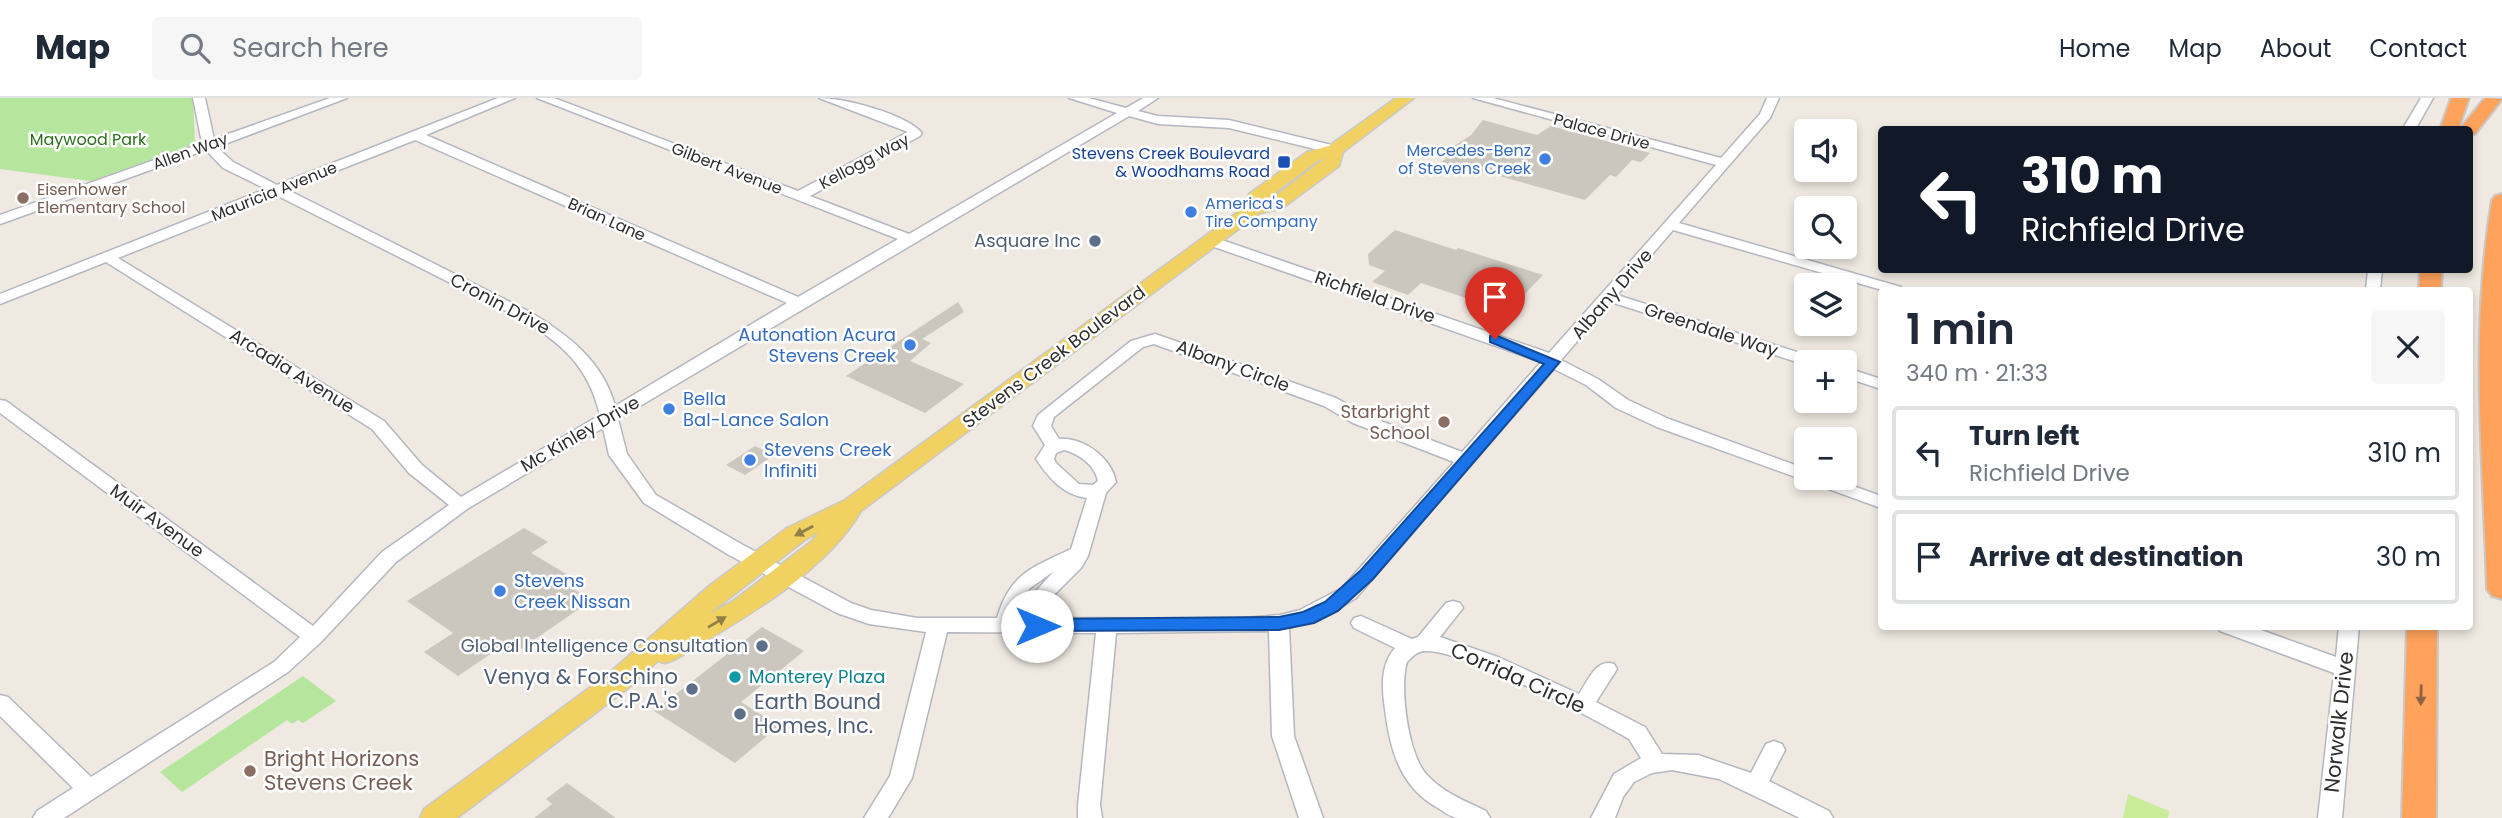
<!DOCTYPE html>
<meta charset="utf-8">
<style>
:root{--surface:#fff;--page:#f6f6f7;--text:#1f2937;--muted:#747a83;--line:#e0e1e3}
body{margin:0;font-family:Poppins,sans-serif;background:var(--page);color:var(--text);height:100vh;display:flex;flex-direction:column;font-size:26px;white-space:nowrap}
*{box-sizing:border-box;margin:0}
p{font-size:23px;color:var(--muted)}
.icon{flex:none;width:38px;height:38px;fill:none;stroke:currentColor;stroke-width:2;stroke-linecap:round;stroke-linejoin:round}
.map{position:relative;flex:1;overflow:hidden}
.side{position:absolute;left:1878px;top:189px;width:595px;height:343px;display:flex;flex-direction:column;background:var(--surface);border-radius:7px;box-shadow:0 4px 10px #0003}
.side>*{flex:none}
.guide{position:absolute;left:1878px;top:28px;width:595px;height:147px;border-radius:7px;box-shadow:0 4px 10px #0003;background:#111827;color:#fff;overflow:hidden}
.fabs{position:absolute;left:1794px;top:21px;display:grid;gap:14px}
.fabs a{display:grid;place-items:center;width:63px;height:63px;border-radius:7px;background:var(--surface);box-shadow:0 4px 10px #0003;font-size:35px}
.pin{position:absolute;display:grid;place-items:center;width:60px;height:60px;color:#fff;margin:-72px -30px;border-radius:50% 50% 50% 0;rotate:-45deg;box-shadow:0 0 7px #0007}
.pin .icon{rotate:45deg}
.me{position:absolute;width:77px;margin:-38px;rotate:90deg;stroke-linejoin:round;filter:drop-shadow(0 0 5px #0008)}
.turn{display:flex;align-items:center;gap:24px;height:147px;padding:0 28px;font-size:32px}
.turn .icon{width:91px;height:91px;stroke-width:2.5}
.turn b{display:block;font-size:49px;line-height:60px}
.round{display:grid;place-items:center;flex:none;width:74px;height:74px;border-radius:7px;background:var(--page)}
.summary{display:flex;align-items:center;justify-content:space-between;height:119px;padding:0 28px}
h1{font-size:42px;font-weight:600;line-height:52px}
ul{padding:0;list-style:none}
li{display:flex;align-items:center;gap:21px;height:94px;margin:0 14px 10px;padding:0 14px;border:4px solid var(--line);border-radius:7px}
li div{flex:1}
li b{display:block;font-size:26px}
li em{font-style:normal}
header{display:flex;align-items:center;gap:42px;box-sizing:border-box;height:98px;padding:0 35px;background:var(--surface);border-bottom:2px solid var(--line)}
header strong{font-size:33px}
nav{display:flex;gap:38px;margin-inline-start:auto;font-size:24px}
.search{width:490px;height:63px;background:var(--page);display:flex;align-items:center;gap:18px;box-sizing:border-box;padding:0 24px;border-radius:7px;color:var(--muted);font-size:26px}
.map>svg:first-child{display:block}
.green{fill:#b6e59e}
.pitch{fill:#c9ec9a}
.building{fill:#cbc7bf}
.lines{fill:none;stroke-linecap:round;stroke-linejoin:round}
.minor-casing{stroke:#b4b7c1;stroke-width:3}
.major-casing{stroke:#c9c9c9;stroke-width:3}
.highway-casing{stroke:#c9c9c9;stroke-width:4}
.minor{fill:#fff;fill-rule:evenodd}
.major{fill:#f2d163;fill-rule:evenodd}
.highway{fill:#ffa35c;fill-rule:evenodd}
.oneway{fill:#908048}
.oneway2{fill:#8c6343}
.route{fill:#1a73e8;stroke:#114b97;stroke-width:2}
.shop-dot{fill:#3f7fe0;stroke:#fff;stroke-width:2.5}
.transit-dot{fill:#1a4fb4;stroke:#fff;stroke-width:2.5}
.education-dot{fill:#8d6e63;stroke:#fff;stroke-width:2.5}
.service-dot{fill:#5c6f8a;stroke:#fff;stroke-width:2.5}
.culture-dot{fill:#0f9aa8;stroke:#fff;stroke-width:2.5}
.labels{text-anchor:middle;stroke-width:5;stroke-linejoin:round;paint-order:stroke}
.far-street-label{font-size:16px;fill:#2e2e2e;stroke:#fff}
.far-park-label{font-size:16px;fill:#2c6e1b;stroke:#fff}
.far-shop-label{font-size:16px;fill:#366cbe;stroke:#fff;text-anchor:end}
.far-transit-label{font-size:16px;fill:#164399;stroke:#fff;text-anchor:end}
.far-education-label{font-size:16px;fill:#785e54;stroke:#fff;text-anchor:start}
.service-label{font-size:18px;fill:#4e5e75;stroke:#fff;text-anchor:end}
.street-label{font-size:18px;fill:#2e2e2e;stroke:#fff}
.shop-label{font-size:18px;fill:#366cbe;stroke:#fff;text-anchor:start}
.education-label{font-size:18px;fill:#785e54;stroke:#fff;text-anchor:end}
.culture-label{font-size:18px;fill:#0d838f;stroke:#fff;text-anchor:start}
.near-service-label{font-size:21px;fill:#4e5e75;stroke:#fff;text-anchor:end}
.near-street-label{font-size:21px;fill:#2e2e2e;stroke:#fff}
.near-education-label{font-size:21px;fill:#785e54;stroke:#fff;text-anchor:start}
</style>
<header>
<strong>Map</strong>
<div class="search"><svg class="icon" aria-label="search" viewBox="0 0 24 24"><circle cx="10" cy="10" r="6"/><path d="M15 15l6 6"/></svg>Search here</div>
<nav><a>Home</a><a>Map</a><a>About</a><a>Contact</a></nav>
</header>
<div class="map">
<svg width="2502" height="720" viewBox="0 0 2502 720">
<rect width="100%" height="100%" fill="#efe9e1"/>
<g class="green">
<path d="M 0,0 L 193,0 L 195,46 L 91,83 L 0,71 Z"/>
<path d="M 303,578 L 336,603 L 303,625 L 298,622 L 292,626 L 287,622 L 182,694 L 160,674 Z"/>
</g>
<path class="pitch" d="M 2128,696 L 2169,713 L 2168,720 L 2123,720 Z"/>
<g class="building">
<path d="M 1483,22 L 1537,37 L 1551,28 L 1650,55 L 1641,64 L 1632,62 L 1616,79 L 1610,77 L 1585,102 L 1470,70 L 1467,72 L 1441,64 L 1447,60 L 1439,58 L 1471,37 Z"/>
<path d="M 1395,132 L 1456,152 L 1458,150 L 1543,177 L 1508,214 L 1421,185 L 1408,197 L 1372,184 L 1385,173 L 1369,167 L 1368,156 Z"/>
<path d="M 958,204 L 964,214 L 922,241 L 931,245 L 910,263 L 964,286 L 925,315 L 846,278 Z"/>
<path d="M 755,348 L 774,357 L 745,377 L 726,367 Z"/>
<path d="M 524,430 L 548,444 L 531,455 L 570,478 L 562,484 L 592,502 L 512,557 L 501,549 L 458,578 L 424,554 L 453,535 L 407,503 Z"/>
<path d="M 762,529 L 804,553 L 741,604 L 779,628 L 735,665 L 654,613 Z"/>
<path d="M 567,685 L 616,720 L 534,720 L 552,706 L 546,701 Z"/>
</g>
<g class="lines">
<defs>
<g id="minor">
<path d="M 193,0 L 205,0 L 214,41 L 330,0 L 347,0 L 217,49 L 233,64 L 277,87 L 498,0 L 515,0 L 426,37 L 798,199 L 898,141 L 537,0 L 554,0 L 798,93 L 908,34 L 819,0 C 844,0 906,16 922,35 L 920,38 L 810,98 L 909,136 L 1117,15 L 1069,0 L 1089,0 L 1126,10 L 1143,0 L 1158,0 L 1138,13 L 1158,18 L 1229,22 L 1340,49 L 1341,52 L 1335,56 L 1229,30 L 1158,26 L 1129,18 L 618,321 L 627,356 L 656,397 L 743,447 L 851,505 L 871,512 L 917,520 L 997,520 C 1011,474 1032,470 1071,451 L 1087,400 C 1063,397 1049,380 1036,361 L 1045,347 L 1033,328 L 1038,317 L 1131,243 L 1155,236 L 1161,238 L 1336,300 L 1365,317 L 1462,354 L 1541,264 L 1206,146 L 1206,140 L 1216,140 L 1549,255 L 1716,67 L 1473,0 L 1493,0 L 1721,60 L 1760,16 L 1767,0 L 1779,0 L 1770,20 L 1679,125 L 1901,189 L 1903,192 L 1882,192 L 1673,132 L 1617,197 L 1819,261 L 1821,264 L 1806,264 L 1806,267 L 1611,204 L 1561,262 L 1598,281 L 1628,302 L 1669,321 L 1806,371 L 1806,380 L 1831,380 L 1881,398 L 1881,410 L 1657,329 L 1616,310 L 1586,287 L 1554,271 L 1356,500 L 1328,517 L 1289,530 L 1294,638 L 1323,720 L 1299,720 L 1272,638 L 1269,533 L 1116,535 L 1100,707 L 1102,720 L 1078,720 L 1078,707 L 1096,535 L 947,534 L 912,680 L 888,720 L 864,720 L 890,678 L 926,534 L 869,526 L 837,515 L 729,457 L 644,405 L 609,357 L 603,330 L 467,411 L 396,464 L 321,544 L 288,574 L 64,720 L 33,720 L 37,713 L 73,690 L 0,618 L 0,597 L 8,599 L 91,679 L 274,564 L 300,539 L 0,315 L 0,302 L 6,303 L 313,528 L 382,454 L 449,407 L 409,375 L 372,331 L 106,164 L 0,206 L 0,196 L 266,91 L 223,70 L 206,52 L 0,126 L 0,117 L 202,45 ZM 415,42 L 787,205 L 615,308 C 603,263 567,236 530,214 L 288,92 ZM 276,97 L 520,220 C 561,245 588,267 600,317 L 461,399 L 422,367 L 384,323 L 118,160 ZM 1154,246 L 1324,308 L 1353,325 L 1454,364 L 1342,490 L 1300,512 L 1280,517 L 1232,521 L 1049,520 L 1055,496 L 1081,470 L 1088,458 L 1106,395 L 1116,384 C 1111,359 1083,339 1059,341 L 1051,328 L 1054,319 L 1143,249 ZM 1064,352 C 1079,356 1095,367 1098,383 L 1093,387 L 1079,386 L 1056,365 L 1054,361 L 1056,355 ZM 1054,473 L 1036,493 L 1029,520 L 1017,520 L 1029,491 Z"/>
<path d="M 2421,0 L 2433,0 L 2415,32 L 2402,32 Z"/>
<path d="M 2368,172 L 2382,172 L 2380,192 L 2366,192 Z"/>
<path d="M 1844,269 L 1881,281 L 1881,291 L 1844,279 Z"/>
<path d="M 1453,503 L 1460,505 L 1463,510 L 1440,539 L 1498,559 L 1579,596 C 1588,583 1596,560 1614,566 L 1617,571 L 1596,604 L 1645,629 L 1662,656 L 1698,657 L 1751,675 L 1766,646 L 1774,643 L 1782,646 L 1785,652 L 1769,683 L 1829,713 L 1833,720 L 1800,720 L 1719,681 L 1672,672 L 1652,675 L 1634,684 L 1623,699 L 1615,720 L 1591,720 L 1614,676 L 1641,660 L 1629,641 C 1593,620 1462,551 1425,553 C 1417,553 1412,559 1407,564 C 1399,589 1408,655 1426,676 C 1442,694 1465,703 1486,713 L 1490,720 C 1479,720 1467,720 1457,720 C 1451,719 1444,714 1438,710 C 1400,689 1390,652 1385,611 C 1382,590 1380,567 1395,550 L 1354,530 L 1351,525 L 1354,520 L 1361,518 L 1412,541 L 1418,539 L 1446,505 Z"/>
<path d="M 2217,528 L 2250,528 L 2336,559 L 2339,528 L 2359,528 L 2342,720 L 2318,720 L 2334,575 L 2220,533 Z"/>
</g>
<path id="major" d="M 1396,0 L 1414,0 L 1343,54 L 1339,68 L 1281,111 L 1260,115 L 861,413 C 824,477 737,524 674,562 L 665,565 L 658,563 L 627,591 L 457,720 L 420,720 L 424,711 L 607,577 L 709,488 L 787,430 L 845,402 L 1246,108 L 1249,96 L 1307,54 L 1329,48 ZM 1325,60 L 1270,102 L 1264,103 L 1319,62 ZM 819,434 L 812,443 L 733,503 L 709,516 L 805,442 Z"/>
<g id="highway">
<path d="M 2451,0 L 2469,0 L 2458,32 L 2440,32 Z"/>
<path d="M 2485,0 L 2502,1 L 2475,36 L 2469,37 L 2469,32 L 2459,32 Z"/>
<path d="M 2502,96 L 2502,501 L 2492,498 L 2487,491 C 2483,361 2470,230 2492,102 L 2495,98 Z"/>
<path d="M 2420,172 L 2442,172 L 2441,192 L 2419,192 Z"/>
<path d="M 2407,528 L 2437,528 L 2436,720 L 2402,720 Z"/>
</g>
</defs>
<use href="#minor" class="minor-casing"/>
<use href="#major" class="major-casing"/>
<use href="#highway" class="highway-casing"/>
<use href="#minor" class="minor"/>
<use href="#major" class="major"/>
<use href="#highway" class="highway"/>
</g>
<defs><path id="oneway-solid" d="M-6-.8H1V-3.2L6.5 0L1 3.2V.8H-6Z" transform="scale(1.75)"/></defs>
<g class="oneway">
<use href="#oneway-solid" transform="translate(804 433) rotate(152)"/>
<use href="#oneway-solid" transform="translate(717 524) rotate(-31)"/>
</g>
<use class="oneway2" href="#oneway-solid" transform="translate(2421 597) rotate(91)"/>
<path class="route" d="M 1495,237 L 1560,264 L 1373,481 L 1338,513 L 1314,525 L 1279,532 L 1031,533 L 1028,528 L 1031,523 L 1037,521 L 1279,519 L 1303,514 L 1325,504 L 1361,472 L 1544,266 L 1490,244 L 1490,238 Z"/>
<g class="shop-dot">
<circle cx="1545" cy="61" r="7"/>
<circle cx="1191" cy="114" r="7"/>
<circle cx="910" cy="247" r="7"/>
<circle cx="669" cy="311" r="7"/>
<circle cx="750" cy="362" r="7"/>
<circle cx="500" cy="493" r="7"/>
</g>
<rect class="transit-dot" x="1277" y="57" width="14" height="14" rx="3.5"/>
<g class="education-dot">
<circle cx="23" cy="100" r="7"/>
<circle cx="1444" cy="324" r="7"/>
<circle cx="250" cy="673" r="7"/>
</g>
<g class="service-dot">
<circle cx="1095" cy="143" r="7"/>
<circle cx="762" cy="548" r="7"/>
<circle cx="692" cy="591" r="7"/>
<circle cx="740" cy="616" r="7"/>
</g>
<circle class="culture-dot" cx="735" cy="579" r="7"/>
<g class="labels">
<g class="far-street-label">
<text transform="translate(1602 33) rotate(15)" y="6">Palace Drive</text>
<text transform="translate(190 53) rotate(-20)" y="6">Allen Way</text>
<text transform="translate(864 63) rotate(-28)" y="6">Kellogg Way</text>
<text transform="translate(727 70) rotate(21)" y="6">Gilbert Avenue</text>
<text transform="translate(274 93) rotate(-22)" y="6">Mauricia Avenue</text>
<text transform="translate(607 121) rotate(24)" y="6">Brian Lane</text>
</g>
<g class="far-park-label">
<text x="88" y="47">Maywood Park</text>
</g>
<g class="far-shop-label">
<text x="1531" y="58">Mercedes-Benz<tspan x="1531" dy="18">of Stevens Creek</tspan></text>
<text x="1205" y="111" text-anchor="start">America's<tspan x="1205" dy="18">Tire Company</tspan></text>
</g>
<g class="far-transit-label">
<text x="1270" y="61">Stevens Creek Boulevard<tspan x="1270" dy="18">&amp; Woodhams Road</tspan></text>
</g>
<g class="far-education-label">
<text x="37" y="97">Eisenhower<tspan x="37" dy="18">Elementary School</tspan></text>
</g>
<g class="service-label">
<text x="1081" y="149">Asquare Inc</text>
<text x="748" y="554">Global Intelligence Consultation</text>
</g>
<g class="street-label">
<text transform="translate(1612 196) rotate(-49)" y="6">Albany Drive</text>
<text transform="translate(1375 199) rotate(19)" y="6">Richfield Drive</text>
<text transform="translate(500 206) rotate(28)" y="6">Cronin Drive</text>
<text transform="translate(1711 232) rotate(18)" y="6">Greendale Way</text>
<text transform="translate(1054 259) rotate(-37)" y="6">Stevens Creek Boulevard</text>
<text transform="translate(1233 268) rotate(20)" y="6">Albany Circle</text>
<text transform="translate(292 273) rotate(32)" y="6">Arcadia Avenue</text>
<text transform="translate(580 336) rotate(-30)" y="6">Mc Kinley Drive</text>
<text transform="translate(157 423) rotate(36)" y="6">Muir Avenue</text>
</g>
<g class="shop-label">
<text x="896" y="243" text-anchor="end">Autonation Acura<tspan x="896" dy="21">Stevens Creek</tspan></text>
<text x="683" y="307">Bella<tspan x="683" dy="21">Bal-Lance Salon</tspan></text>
<text x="764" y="358">Stevens Creek<tspan x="764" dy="21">Infiniti</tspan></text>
<text x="514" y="489">Stevens<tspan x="514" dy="21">Creek Nissan</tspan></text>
</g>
<g class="education-label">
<text x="1430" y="320">Starbright<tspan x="1430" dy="21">School</tspan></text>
</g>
<g class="culture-label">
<text x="749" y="585">Monterey Plaza</text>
</g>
<g class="near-service-label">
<text x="678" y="586">Venya &amp; Forschino<tspan x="678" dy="24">C.P.A.'s</tspan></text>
<text x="754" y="611" text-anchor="start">Earth Bound<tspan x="754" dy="24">Homes, Inc.</tspan></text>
</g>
<g class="near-street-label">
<text transform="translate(1518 580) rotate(24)" y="7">Corrida Circle</text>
<text transform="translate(2339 624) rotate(-84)" y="7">Norwalk Drive</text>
</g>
<g class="near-education-label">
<text x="264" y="668">Bright Horizons<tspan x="264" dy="24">Stevens Creek</tspan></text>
</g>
</g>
</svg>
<div class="fabs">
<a><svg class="icon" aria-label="sound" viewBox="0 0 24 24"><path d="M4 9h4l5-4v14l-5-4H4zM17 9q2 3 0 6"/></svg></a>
<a><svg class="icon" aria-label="search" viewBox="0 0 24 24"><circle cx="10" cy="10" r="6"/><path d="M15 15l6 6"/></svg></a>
<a><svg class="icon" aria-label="layers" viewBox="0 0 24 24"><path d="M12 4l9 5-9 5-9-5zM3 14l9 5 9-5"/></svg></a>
<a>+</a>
<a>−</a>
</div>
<div class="pin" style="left:1495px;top:241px;background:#d93025"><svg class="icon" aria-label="arrive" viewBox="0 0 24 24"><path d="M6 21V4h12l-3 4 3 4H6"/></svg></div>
<svg class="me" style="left:1037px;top:528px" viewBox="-20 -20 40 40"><circle r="19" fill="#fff"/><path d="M0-13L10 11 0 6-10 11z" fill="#1a73e8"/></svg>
<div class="guide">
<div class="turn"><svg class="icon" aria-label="left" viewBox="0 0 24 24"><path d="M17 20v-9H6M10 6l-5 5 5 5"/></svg><div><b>310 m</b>Richfield Drive</div></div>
</div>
<section class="side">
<div class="summary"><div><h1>1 min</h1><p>340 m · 21:33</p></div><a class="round"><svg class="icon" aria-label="close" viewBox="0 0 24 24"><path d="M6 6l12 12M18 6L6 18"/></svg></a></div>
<ul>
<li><svg class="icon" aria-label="left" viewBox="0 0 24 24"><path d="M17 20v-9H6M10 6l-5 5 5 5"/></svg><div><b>Turn left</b><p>Richfield Drive</p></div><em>310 m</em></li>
<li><svg class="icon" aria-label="arrive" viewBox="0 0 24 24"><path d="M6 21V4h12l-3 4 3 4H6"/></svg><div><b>Arrive at destination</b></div><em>30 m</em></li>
</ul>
</section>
</div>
